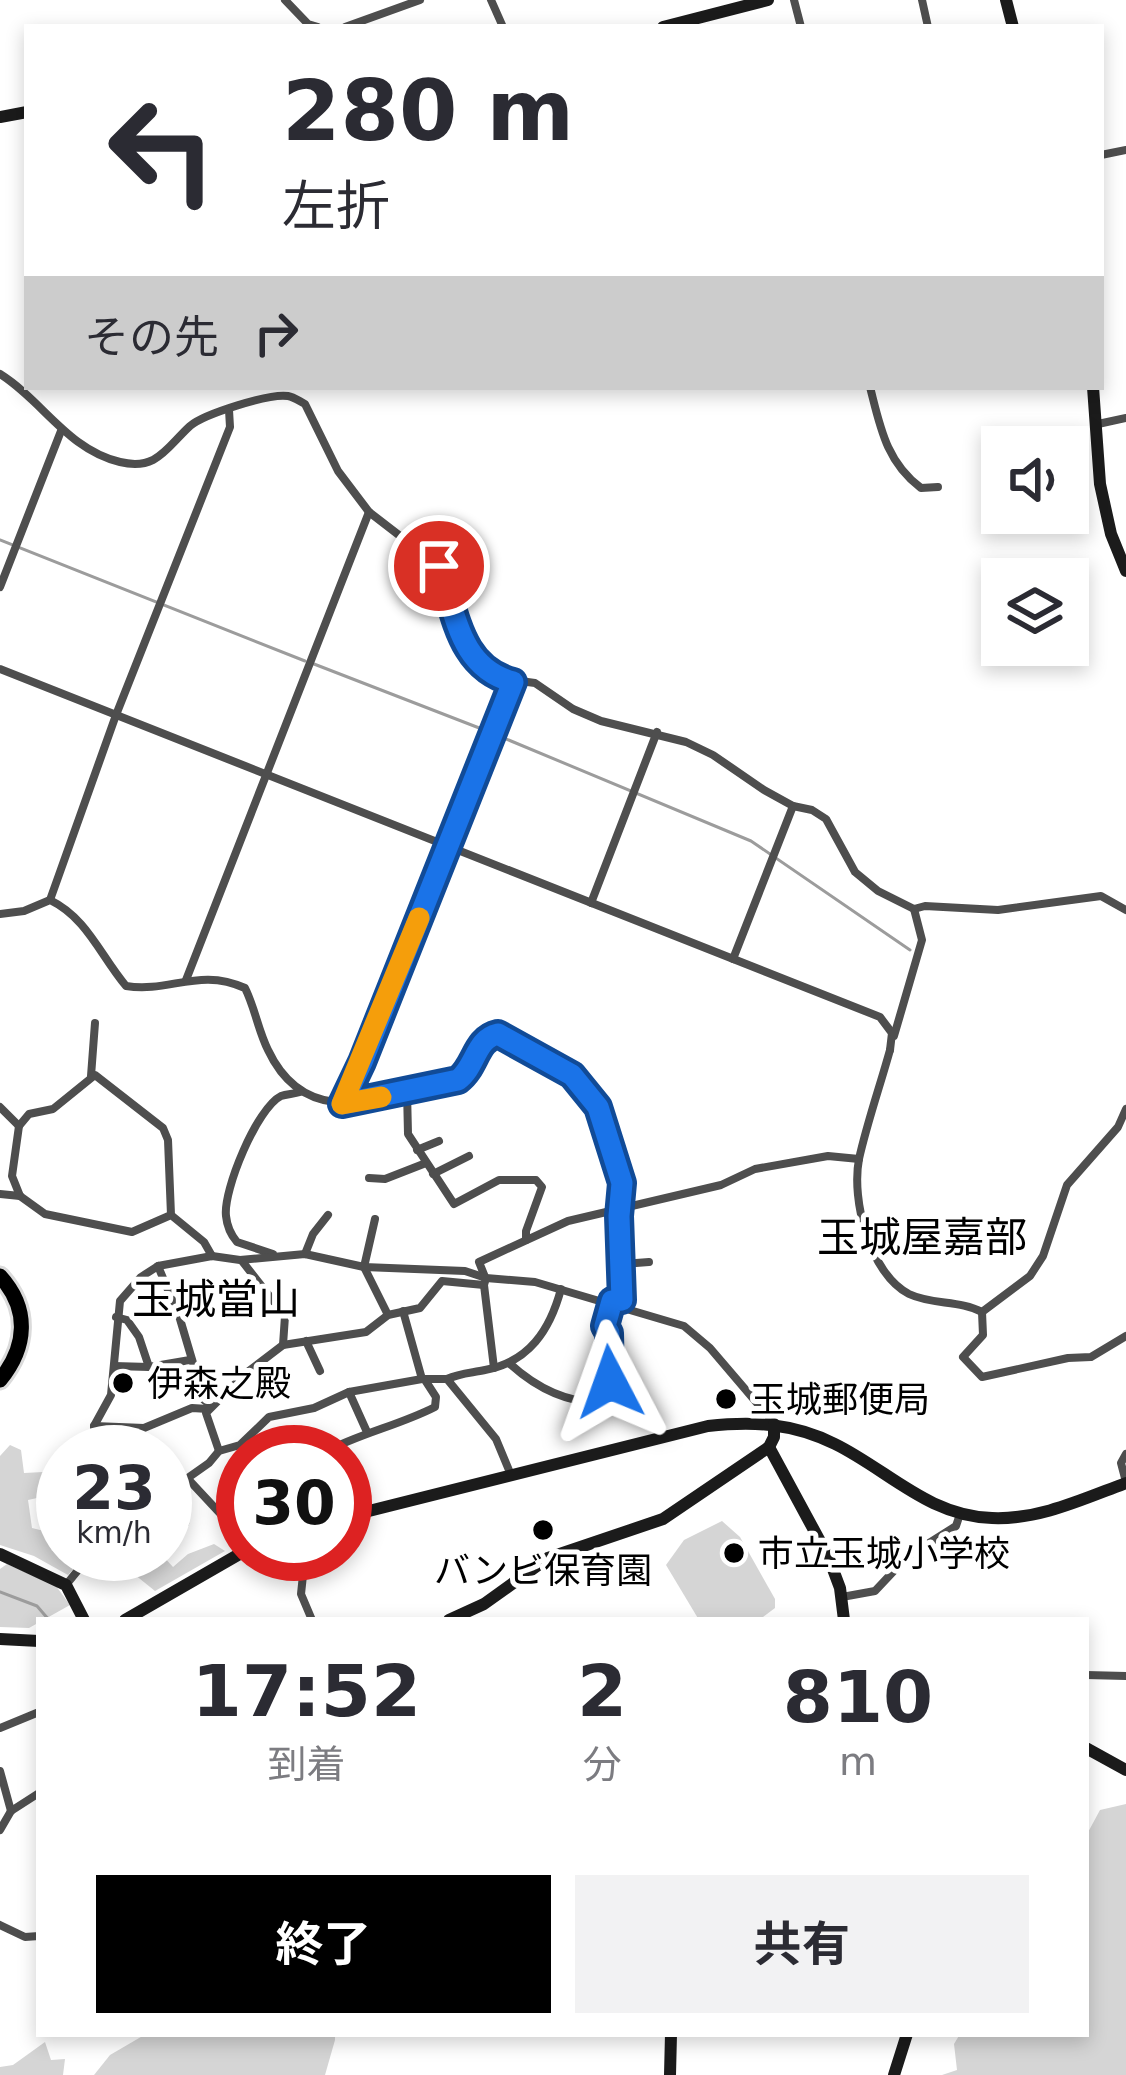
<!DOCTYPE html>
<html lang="ja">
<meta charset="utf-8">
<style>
:root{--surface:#fff;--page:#f2f2f3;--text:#2b2b33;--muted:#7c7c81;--accent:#000}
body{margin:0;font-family:"DejaVu Sans","Noto Sans JP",sans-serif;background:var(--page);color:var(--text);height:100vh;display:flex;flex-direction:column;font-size:45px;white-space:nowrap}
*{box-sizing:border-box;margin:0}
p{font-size:39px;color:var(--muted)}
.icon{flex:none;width:66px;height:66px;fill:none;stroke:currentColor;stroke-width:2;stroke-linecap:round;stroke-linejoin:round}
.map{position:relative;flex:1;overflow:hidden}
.drawer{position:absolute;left:36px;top:1617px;width:1053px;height:420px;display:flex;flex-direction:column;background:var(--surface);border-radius:0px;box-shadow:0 6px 18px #0003}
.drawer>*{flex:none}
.hud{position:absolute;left:24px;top:24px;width:1080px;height:366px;border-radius:0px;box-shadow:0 6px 18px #0003;background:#fff;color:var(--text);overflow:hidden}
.buttons{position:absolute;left:981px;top:426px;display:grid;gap:24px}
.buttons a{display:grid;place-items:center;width:108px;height:108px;border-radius:0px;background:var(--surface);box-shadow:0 6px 18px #0003;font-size:60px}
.speed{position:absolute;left:36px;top:1425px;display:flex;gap:24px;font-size:60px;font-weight:700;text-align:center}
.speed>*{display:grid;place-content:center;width:156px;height:156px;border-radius:50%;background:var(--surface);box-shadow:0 6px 18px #0003;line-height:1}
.speed small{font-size:30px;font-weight:400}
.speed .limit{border:18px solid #d22;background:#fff;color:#111}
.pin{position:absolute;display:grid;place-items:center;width:102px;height:102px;color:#fff;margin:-51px;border:6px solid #fff;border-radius:50%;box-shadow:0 3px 12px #0007}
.me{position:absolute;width:132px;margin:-66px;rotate:356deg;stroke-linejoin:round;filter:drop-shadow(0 0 9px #0008)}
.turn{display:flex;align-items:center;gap:42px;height:252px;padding:0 60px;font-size:54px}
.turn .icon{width:156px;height:156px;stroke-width:2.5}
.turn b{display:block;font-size:84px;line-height:102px}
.then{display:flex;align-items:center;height:114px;padding:0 60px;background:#0003;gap:24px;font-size:45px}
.eta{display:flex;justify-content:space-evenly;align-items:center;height:204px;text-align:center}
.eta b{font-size:72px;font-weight:700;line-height:84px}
.primary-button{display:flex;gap:24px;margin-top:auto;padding:24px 60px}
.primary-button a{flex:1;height:138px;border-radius:0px;background:var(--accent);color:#fff;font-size:48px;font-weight:700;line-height:138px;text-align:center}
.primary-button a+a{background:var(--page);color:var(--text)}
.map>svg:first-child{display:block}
.green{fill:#d5d5d5}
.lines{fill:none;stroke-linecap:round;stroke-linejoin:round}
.stream{stroke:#9c9c9c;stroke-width:3}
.highway-casing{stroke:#dbdbdb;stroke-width:21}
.street{stroke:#4e4e4e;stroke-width:8}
.secondary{stroke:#1b1b1b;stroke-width:12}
.highway{stroke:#000;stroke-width:15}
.route-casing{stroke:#114b97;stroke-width:30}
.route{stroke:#1a73e8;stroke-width:21}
.slow{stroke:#f59e0b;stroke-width:21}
.poi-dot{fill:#000;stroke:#fff;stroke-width:4.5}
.labels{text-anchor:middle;stroke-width:10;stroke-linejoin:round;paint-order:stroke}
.poi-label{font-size:36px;fill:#000;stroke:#fff;text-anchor:start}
.quarter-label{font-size:42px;fill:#000;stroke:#fff}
</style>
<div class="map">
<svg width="1126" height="2075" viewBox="0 0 1126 2075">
<rect width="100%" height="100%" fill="#fff"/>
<g class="green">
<path d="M 10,1445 L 21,1450 L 24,1473 L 63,1471 L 63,1486 L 55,1494 L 28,1500 L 32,1528 L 44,1531 L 52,1551 L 63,1548 L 63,1554 L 86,1554 L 68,1575 L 34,1556 L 0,1545 L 0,1456 Z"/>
<path d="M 722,1521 L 740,1537 L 775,1599 L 775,1608 L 759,1620 L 699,1620 L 666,1565 L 684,1540 Z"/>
<path d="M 214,1544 L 225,1551 L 155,1591 L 129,1570 L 120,1580 L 94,1558 L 97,1554 L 130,1554 L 147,1567 L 161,1554 L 173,1567 L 188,1554 Z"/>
<path d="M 7,1564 L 56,1586 L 70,1605 L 29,1628 L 0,1627 L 0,1569 Z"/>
<path d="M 1126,1804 L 1126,2075 L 942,2075 L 957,2070 L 954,2044 L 960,2034 L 1086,2034 L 1086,1836 L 1100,1810 Z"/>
<path d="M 146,2034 L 335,2034 L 335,2040 L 325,2075 L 94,2075 L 110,2055 Z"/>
<path d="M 45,2042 L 51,2060 L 65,2059 L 63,2075 L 0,2075 L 0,2067 L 13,2065 Z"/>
</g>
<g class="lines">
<g class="stream">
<path d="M 0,540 L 305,661"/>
<path d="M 314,664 L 487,731 L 751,841 L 910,950"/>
<path d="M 0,1592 L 37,1606 L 49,1620"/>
</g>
<defs>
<path id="highway" d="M 0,1276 C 30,1309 27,1347 0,1380"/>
</defs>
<use href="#highway" class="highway-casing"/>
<g class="street">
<path d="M 285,0 L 308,24 L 318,27"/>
<path d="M 491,0 L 503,27"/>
<path d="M 794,0 L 801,27"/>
<path d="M 922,0 L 928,27"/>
<path d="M 345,27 L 420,0"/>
<path d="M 1101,155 L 1126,150"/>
<path d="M 0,374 C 43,401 67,449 120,462 C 157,471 166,448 190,426 C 204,414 270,393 288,396 C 294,397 299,401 305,404 L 338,471 L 369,512 L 439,566 L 460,635 L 474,662 L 498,678 L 535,683 L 573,709 L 601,721 L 686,742 L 713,755 L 764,790 L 793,806 L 812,810 L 826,819 L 855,872 L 878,891 L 914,909 L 925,906 L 998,910 L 1101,896 L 1126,910"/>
<path d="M 870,387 C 880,426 886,462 921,488 L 938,487"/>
<path d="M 1098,424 L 1126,418"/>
<path d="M 0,587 L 61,431"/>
<path d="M 0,669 L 880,1017 L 892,1033 L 890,1050"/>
<path d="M 50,900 L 116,715 L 230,427 L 229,410"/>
<path d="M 591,903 L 657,732"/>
<path d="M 0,914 L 24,911 L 50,900 C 87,918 100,955 126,986 C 170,993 199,967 245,988 C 255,1008 258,1030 268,1050 C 308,1135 387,1095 458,1080 C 475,1067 475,1039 498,1034 L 572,1075 L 598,1107 L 622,1183 L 619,1216 L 622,1299 L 612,1301 L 605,1326 L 609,1333 L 610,1381 L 602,1403 C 566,1403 534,1386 509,1363"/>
<path d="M 733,959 L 793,806"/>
<path d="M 186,980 L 369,512"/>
<path d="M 894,1036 L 922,940 L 914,909"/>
<path d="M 890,1050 C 880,1086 867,1123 859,1159 C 851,1200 870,1274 909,1294 C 932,1305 960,1300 982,1312"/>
<path d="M 91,1076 L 95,1023"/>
<path d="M 407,1091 L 408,1134 L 454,1204 L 499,1180 L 536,1180 L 542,1187 L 526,1231 L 526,1240"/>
<path d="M 343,1103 L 513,682"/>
<path d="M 0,1107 L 19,1126"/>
<path d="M 417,1150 L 439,1141"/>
<path d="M 433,1174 L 469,1156"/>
<path d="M 369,1178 L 385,1179 L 426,1163"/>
<path d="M 0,1194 L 20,1196"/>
<path d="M 171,1215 L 132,1232 L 45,1214 L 20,1196 L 12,1176 L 19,1126 L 29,1114 L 53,1109 L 95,1075 L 163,1128 L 168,1140 L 171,1215 L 204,1242 L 212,1256"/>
<path d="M 375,1219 L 364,1267 L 388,1315"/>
<path d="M 273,1254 L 237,1242 C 231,1235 227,1226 226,1216 C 223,1190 257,1108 281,1096 C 287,1094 294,1094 300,1092"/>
<path d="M 305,1254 L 313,1234 L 328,1215"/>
<path d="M 242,1261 L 285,1316 L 283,1345"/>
<path d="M 623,1264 L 649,1262"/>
<path d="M 158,1266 L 180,1319 L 204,1400 L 211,1406"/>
<path d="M 485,1277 L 479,1262 L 568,1221 L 721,1185 L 755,1169 L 828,1156 L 859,1159"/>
<path d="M 484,1285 L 494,1368"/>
<path d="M 403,1311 L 422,1379"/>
<path d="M 982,1312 L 1030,1276 L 1043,1256 L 1067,1185 L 1118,1127 L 1126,1109"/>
<path d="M 982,1312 L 983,1335 L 963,1357 L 982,1377 L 1068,1358 L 1091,1357 L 1126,1336"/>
<path d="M 116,1317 L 127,1320 L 139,1337 L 149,1367"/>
<path d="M 306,1341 L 320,1371"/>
<path d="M 114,1366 L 149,1367 L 190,1360"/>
<path d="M 447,1379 C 460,1373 471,1373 485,1370 C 529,1362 550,1330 561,1289"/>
<path d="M 349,1392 L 367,1432"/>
<path d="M 94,1426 L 144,1428 L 192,1408 L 208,1409"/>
<path d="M 219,1451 L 206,1413 L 245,1374 L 283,1345 L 366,1332 L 388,1315 L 420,1308 L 442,1281 L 484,1285 L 486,1278"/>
<path d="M 99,1452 L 94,1441 L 94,1426 L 111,1395 L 120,1301 L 141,1277 L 158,1266 L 212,1256 L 240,1260 L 305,1254 L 364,1267 L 465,1271 L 486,1278 L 535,1282 L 684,1326 L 710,1348 L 774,1423"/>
<path d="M 325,1452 C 361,1433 400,1425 435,1407 L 436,1397 L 425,1380"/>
<path d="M 1126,1454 L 1121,1463 L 1126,1482"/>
<path d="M 188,1479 L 243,1538"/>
<path d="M 170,1492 L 185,1523"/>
<path d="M 165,1494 L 209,1463 L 219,1451 L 240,1445 L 269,1417 L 314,1408 L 349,1392 L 422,1379 L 447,1379 L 496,1439 L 511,1475"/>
<path d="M 51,1518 L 63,1512"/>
<path d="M 287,1554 L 303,1575 L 301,1594 L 312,1620"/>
<path d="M 66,1585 L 91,1554"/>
<path d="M 842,1597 L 875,1591 L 907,1557 L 956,1526 L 960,1514"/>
<path d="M 1086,1675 L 1126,1676"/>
<path d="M 0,1728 L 39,1712"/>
<path d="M 0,1771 L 11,1811"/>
<path d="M 0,1830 L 11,1811 L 39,1793"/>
<path d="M 0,1925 L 25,1937 L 39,1936"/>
</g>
<g class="secondary">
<path d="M 1006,0 L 1013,27"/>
<path d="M 663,27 L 768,0"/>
<path d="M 0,117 L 27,112"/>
<path d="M 1093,387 L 1100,484 L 1111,534 L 1126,571"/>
<path d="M 769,1447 L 828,1556 L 840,1588 L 844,1620"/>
<path d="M 345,1517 L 708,1426 C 753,1421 793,1423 835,1444 C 888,1470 928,1516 992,1518 C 1039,1520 1083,1499 1126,1483"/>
<path d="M 0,1554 L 66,1585 L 84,1620"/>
<path d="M 125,1620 L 243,1552"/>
<path d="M 449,1620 L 484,1604 L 548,1558 L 663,1519 L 769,1447 L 774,1437 L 774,1424"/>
<path d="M 0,1639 L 39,1641"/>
<path d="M 1086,1748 L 1126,1770"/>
<path d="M 670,2075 L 671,2034"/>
<path d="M 894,2075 L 907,2034"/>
</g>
<use href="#highway" class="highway"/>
</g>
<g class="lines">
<defs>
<path id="route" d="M 439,566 C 456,612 458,667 513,682 L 362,1062 L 342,1104 L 458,1080 C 476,1067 475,1039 498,1034 L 572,1075 L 598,1107 L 622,1183 L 619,1216 L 622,1300 L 612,1301 L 605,1326 L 609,1333 L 610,1382"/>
</defs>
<use href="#route" class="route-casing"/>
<use href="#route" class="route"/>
<path class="slow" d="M 381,1097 L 342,1104 L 419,918"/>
</g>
<g class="poi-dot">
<circle cx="123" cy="1383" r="12"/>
<circle cx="726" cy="1399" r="12"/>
<circle cx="543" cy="1530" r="12"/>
<circle cx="734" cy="1553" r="12"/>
</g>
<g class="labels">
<g class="poi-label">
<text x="147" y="1396">伊森之殿</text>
<text x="750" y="1412">玉城郵便局</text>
<text x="758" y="1566">市立玉城小学校</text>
<text x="543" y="1583" text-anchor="middle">バンビ保育園</text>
</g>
<g class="quarter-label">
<text x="922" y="1252">玉城屋嘉部</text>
<text x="216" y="1314">玉城當山</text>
</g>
</g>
</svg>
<div class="buttons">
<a><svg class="icon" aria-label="sound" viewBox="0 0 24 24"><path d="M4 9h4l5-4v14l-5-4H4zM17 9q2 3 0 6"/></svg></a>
<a><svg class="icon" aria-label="layers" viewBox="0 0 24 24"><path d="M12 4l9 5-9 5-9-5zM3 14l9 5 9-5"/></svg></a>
</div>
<div class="speed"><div>23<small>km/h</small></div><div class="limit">30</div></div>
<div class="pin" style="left:439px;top:566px;background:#d93025"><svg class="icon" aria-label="arrive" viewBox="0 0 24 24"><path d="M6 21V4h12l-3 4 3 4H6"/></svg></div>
<svg class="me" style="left:610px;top:1382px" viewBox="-20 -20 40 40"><path d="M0-17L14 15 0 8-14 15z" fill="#1a73e8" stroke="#fff" stroke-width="4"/></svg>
<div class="hud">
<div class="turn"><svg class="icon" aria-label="left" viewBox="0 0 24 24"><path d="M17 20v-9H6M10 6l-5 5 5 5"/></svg><div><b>280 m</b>左折</div></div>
<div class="then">その先<svg class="icon" aria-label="right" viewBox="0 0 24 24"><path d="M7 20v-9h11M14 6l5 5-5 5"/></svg></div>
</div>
<section class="drawer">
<div class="eta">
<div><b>17:52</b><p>到着</p></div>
<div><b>2</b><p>分</p></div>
<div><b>810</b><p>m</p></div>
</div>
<div class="primary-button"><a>終了</a><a>共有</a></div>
</section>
</div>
